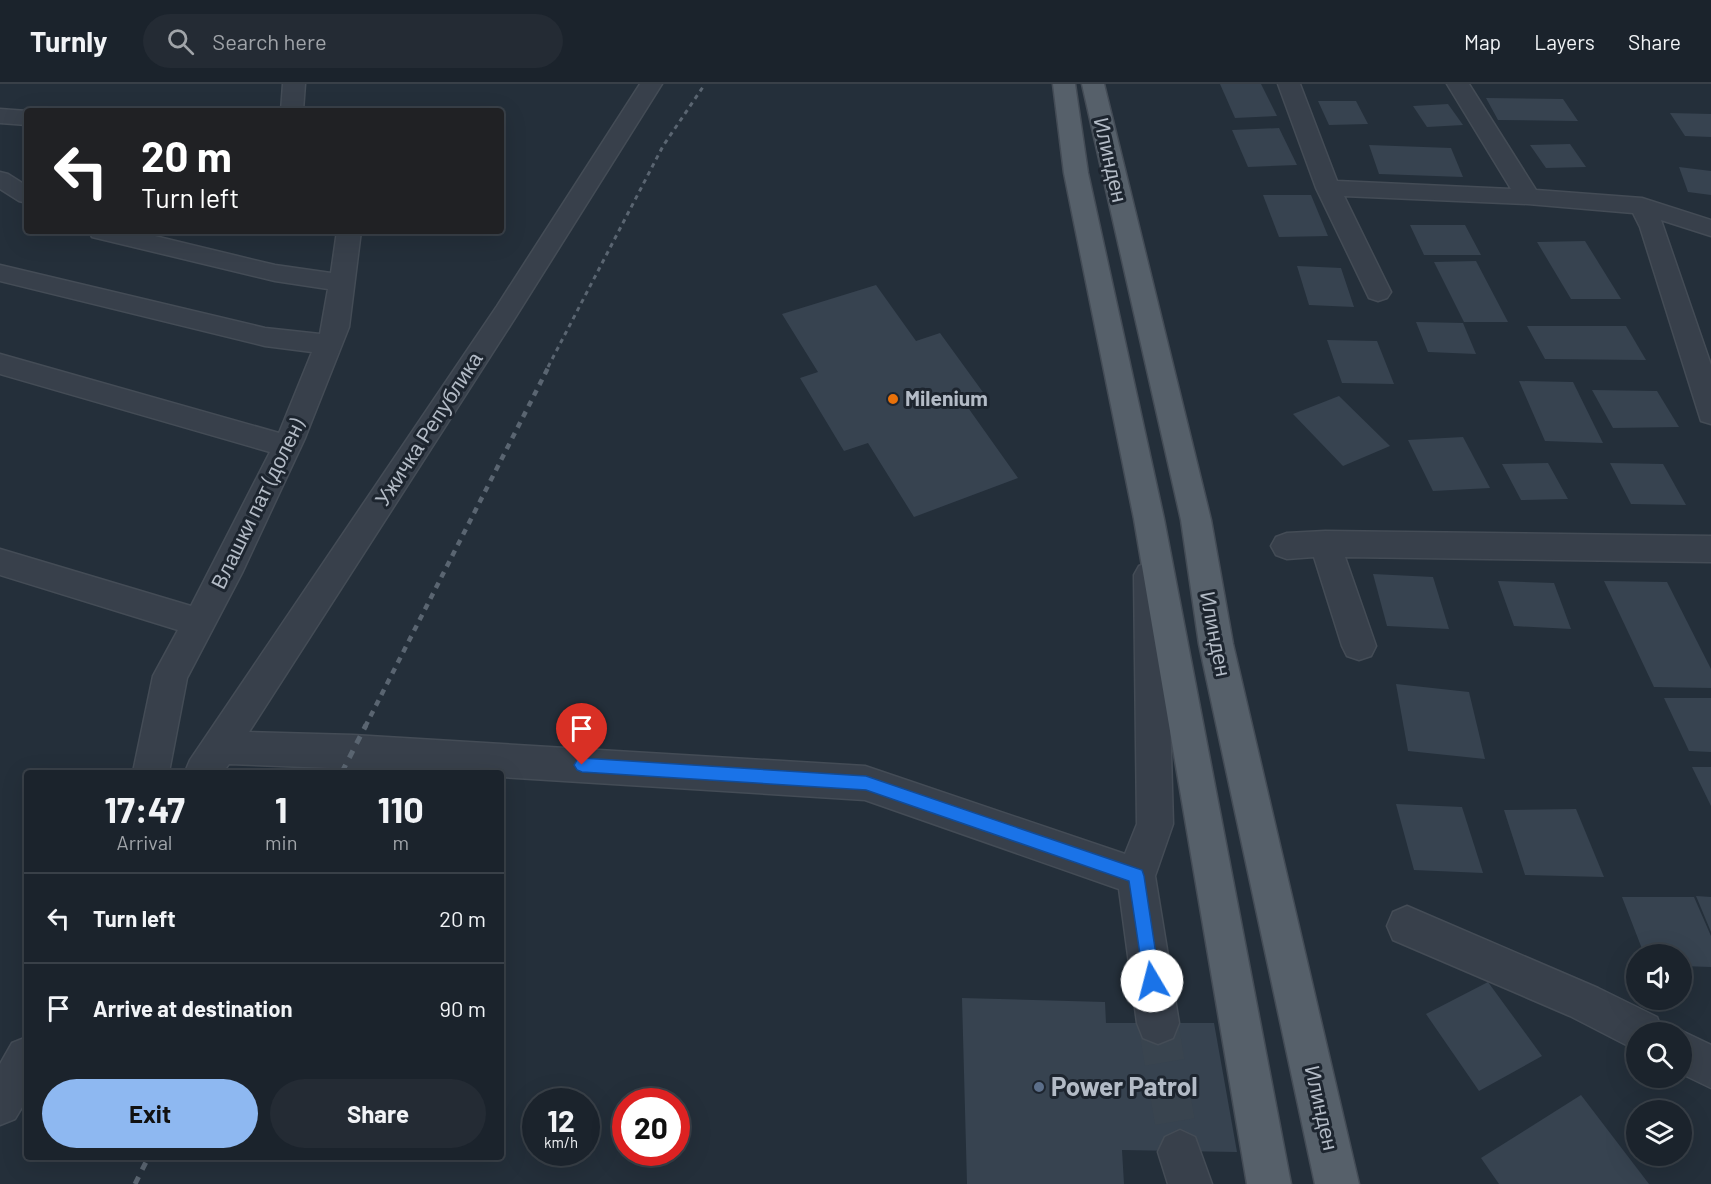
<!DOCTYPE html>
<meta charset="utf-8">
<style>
:root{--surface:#1b232c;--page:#242b34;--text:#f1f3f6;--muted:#a0a4a9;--line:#394048;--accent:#8eb8f1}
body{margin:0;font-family:Barlow,sans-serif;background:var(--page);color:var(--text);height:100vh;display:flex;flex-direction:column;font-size:22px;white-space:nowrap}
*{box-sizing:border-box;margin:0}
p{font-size:20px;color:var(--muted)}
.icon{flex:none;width:33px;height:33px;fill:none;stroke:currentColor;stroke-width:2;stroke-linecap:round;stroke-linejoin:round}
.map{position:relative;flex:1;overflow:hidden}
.panel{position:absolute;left:24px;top:686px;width:480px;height:390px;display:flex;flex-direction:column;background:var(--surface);border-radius:6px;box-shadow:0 6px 24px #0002,0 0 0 2px var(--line)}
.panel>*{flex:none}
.guide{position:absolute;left:24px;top:24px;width:480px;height:126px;border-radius:6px;box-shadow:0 6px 24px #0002,0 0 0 2px var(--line);background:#202124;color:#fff;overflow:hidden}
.controls{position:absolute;left:1626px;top:860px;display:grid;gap:12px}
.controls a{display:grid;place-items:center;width:66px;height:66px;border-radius:50%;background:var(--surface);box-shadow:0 6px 24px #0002,0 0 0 2px var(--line);font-size:30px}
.speed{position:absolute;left:522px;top:1004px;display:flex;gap:12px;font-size:30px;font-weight:700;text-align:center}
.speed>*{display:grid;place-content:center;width:78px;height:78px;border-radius:50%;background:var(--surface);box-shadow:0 6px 24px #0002,0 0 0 2px var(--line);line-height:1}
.speed small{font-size:15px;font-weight:400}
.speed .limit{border:9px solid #d22;background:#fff;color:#111}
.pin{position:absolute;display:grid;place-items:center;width:51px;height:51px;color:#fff;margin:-62px -26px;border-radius:50% 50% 50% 0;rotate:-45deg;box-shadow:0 0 6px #0007}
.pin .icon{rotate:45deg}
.me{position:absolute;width:66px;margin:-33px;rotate:352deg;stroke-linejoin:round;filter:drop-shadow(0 0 4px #0008)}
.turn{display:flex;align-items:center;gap:21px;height:126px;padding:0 18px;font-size:27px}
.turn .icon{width:78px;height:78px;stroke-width:2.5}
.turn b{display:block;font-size:42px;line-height:51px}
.eta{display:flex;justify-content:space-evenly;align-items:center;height:102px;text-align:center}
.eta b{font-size:36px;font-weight:700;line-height:42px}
.action{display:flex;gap:12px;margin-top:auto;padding:12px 18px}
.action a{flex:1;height:69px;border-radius:36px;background:var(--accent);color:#111;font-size:24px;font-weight:700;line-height:69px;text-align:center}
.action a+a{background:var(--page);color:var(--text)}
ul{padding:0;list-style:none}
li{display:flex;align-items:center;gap:18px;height:90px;padding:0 18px;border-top:2px solid var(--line)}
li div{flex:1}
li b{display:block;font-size:22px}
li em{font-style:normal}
header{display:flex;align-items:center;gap:36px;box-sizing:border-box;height:84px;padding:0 30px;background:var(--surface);border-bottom:2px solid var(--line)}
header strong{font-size:28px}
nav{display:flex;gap:33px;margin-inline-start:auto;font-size:21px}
.search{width:420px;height:54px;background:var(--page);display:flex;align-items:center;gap:15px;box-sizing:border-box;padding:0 21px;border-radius:33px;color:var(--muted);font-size:22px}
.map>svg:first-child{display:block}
.building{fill:#374350}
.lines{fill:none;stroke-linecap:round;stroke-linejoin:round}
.minor-tunnel{stroke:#39444f;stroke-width:40;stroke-dasharray:40 20;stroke-linecap:butt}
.minor-casing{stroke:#444c56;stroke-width:3}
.major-casing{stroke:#444c56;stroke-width:3}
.minor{fill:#38404b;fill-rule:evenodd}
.major{fill:#56606a;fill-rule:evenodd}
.rail-far2{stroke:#5a6571;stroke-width:3;stroke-dasharray:4.5 4.5;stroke-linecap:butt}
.rail-far1{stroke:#5a6571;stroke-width:4.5;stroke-dasharray:6 6;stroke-linecap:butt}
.rail{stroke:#5a6571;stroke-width:5;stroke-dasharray:8 8;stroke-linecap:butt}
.route{fill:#1a73e8;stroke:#114b97;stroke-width:1.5}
.food-dot{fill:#e8710a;stroke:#1d252f;stroke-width:2}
.service-dot{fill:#5c6f8a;stroke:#1d252f;stroke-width:2}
.labels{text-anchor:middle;stroke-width:6;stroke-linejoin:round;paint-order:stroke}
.street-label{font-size:21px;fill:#b3bbc6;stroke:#1d252f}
.poi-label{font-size:21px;font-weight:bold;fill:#b3bbc6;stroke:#1d252f;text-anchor:start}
.near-poi-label{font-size:26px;font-weight:bold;fill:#b3bbc6;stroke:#1d252f;text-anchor:start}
</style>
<header>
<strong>Turnly</strong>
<div class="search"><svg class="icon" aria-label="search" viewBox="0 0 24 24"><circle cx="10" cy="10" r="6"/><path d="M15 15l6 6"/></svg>Search here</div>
<nav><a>Map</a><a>Layers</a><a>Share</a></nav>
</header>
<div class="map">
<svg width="1711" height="1100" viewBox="0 0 1711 1100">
<rect width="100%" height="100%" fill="#242f3a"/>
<g class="building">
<path d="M 1220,0 L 1261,0 L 1277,32 L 1235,34 Z"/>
<path d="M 1486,14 L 1563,15 L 1578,37 L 1498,36 Z"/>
<path d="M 1318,17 L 1356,17 L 1368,40 L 1329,41 Z"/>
<path d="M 1448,20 L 1463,41 L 1427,43 L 1413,22 Z"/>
<path d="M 1670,29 L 1711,30 L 1711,53 L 1685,52 Z"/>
<path d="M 1279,44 L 1297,81 L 1248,83 L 1232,46 Z"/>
<path d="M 1570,60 L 1586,83 L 1546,84 L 1530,61 Z"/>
<path d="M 1369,61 L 1451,64 L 1463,93 L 1379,90 Z"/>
<path d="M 1679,83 L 1711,87 L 1711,111 L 1688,108 Z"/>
<path d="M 1263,111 L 1311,111 L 1328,152 L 1279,153 Z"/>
<path d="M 1410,141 L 1465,141 L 1481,171 L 1424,171 Z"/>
<path d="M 1585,157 L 1621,215 L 1571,215 L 1537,158 Z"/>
<path d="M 1476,177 L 1508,238 L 1464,238 L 1434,178 Z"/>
<path d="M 1297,182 L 1341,184 L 1354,223 L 1309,221 Z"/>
<path d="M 876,201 L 916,257 L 940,249 L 985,311 L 964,318 L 1018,394 L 914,433 L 868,359 L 844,367 L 800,294 L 818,288 L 782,230 Z"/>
<path d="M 1416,238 L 1463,239 L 1476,270 L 1428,268 Z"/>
<path d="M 1527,242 L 1626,242 L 1646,276 L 1545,275 Z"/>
<path d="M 1327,256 L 1377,257 L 1394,300 L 1342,299 Z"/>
<path d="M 1519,297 L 1573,298 L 1603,359 L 1545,357 Z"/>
<path d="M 1592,306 L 1657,307 L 1679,343 L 1613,344 Z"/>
<path d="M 1339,312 L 1390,362 L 1343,382 L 1293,330 Z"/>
<path d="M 1463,353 L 1490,404 L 1433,407 L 1408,356 Z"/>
<path d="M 1548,379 L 1568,415 L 1521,416 L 1502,380 Z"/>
<path d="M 1610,379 L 1663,380 L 1686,421 L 1631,420 Z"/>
<path d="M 1373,490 L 1433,493 L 1449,545 L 1387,542 Z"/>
<path d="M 1498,497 L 1554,499 L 1571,545 L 1514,542 Z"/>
<path d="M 1604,497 L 1667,498 L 1711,585 L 1711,604 L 1654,603 Z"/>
<path d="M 1396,600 L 1469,608 L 1485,675 L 1408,667 Z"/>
<path d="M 1664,614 L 1711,614 L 1711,668 L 1689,667 Z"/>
<path d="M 1692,683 L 1711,683 L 1711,722 Z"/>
<path d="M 1396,720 L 1462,723 L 1483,789 L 1414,786 Z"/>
<path d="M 1576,725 L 1604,793 L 1525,791 L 1504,726 Z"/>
<path d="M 1696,812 L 1711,813 L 1711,848 Z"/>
<path d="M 1622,813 L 1694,813 L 1711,852 L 1711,883 L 1682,882 L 1682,870 L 1644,870 Z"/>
<path d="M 1488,898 L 1542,972 L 1479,1007 L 1426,930 Z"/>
<path d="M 962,914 L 1105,918 L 1106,939 L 1214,939 L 1237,1068 L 1122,1066 L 1124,1100 L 967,1100 Z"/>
<path d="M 1581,1011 L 1649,1100 L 1499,1100 L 1481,1074 Z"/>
</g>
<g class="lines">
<path class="minor-tunnel" d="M 1158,939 L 1180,1068"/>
<defs>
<g id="minor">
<path d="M 283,0 L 305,0 L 303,27 L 281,27 Z"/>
<path d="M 640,0 L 662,0 L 515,234 L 249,648 L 353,651 L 865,682 L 1125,770 L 1137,740 L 1134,491 L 1139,482 L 1150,478 L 1161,482 L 1166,491 L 1173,740 L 1155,792 L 1179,939 L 1173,954 L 1158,960 L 1143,954 L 1137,939 L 1119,805 L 865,716 L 501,693 L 501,688 L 434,688 L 229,680 L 223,688 L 185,688 L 190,676 L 497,222 Z"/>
<path d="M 1278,0 L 1300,0 L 1337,97 L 1511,105 L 1447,0 L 1469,0 L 1536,106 L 1642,114 L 1711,136 L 1711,152 L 1661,136 L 1711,281 L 1711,340 L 1701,337 L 1640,143 L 1633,129 L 1528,120 L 1344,112 L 1391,208 L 1387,214 L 1378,217 L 1369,214 L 1316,104 Z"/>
<path d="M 0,25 L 27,27 L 27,41 L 0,39 Z"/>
<path d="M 0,88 L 8,90 L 27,102 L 27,119 L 19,117 L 0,105 Z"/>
<path d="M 89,147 L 134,147 L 275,181 L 331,189 L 337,147 L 361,147 L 349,243 L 305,354 L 242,489 L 187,594 L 169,688 L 133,688 L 153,592 L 178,546 L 0,491 L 0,465 L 191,522 L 270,368 L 0,290 L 0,270 L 279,349 L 312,268 L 265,262 L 0,197 L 0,181 L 265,244 L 320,250 L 328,205 L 275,197 L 92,153 Z"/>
<path d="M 1325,447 L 1711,452 L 1711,478 L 1345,473 L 1376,562 L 1371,572 L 1359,576 L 1347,572 L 1342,562 L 1314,473 L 1287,475 L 1276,471 L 1271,462 L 1276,453 L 1287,449 Z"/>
<path d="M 1407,822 L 1598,904 L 1657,933 L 1663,948 L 1636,948 L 1636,966 L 1570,932 L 1393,856 L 1387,842 L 1393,828 Z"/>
<path d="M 1682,947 L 1711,961 L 1711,1004 L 1682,990 L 1680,948 Z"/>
<path d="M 27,953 L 27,1015 L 15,1035 L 0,1041 L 0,980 L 12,959 Z"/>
<path d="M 1180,1046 L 1195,1053 L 1212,1100 L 1168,1100 L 1158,1068 L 1165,1053 Z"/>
</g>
<g id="major">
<path d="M 1053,0 L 1075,0 L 1088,89 L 1164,435 L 1291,1100 L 1247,1100 L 1134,435 L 1064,89 Z"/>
<path d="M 1082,0 L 1104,0 L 1211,436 L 1233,560 L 1359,1100 L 1315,1100 L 1199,560 L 1181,436 Z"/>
</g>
</defs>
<use href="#minor" class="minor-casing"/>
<use href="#major" class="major-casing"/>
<use href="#minor" class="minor"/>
<use href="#major" class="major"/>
<path class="rail-far2" d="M 548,283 L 663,62 L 705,0"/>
<path class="rail-far1" d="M 365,643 L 549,282"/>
<g class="rail">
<path d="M 342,688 L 366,641"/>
<path d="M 135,1100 L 149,1072"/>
</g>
</g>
<path class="route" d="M 582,674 L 866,692 L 1136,784 L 1142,786 L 1144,792 L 1160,897 L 1158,903 L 1152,905 L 1146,903 L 1144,897 L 1129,797 L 866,706 L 582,688 L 577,686 L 574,681 L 577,676 Z"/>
<circle class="food-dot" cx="893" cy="315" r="6"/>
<circle class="service-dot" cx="1039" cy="1003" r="6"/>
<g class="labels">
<g class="street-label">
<text transform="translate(1110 76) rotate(77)" y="7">Илинден</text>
<text transform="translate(429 345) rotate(-57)" y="7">Ужичка Република</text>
<text transform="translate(258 420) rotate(-64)" y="7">Влашки пат (долен)</text>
<text transform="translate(1215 550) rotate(79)" y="7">Илинден</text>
<text transform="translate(1321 1024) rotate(77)" y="7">Илинден</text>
</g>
<g class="poi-label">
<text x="905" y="322">Milenium</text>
</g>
<g class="near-poi-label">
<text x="1051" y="1012">Power Patrol</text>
</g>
</g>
</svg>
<div class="controls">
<a><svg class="icon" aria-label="sound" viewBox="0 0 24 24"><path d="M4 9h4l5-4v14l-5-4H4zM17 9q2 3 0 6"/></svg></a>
<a><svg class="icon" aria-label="search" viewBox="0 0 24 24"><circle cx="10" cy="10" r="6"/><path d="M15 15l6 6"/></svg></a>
<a><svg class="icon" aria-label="layers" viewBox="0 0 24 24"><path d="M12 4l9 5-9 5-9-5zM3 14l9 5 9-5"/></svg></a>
</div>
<div class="speed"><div>12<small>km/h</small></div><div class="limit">20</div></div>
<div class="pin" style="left:582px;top:681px;background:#d93025"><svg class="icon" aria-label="arrive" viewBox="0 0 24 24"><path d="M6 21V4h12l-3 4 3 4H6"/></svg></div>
<svg class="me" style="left:1152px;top:897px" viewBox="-20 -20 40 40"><circle r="19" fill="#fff"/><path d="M0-13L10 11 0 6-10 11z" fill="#1a73e8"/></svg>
<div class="guide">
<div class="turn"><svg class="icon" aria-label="left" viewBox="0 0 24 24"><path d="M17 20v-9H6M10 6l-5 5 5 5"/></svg><div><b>20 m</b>Turn left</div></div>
</div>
<section class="panel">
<div class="eta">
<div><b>17:47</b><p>Arrival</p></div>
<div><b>1</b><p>min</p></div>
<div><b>110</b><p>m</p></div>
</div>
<ul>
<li><svg class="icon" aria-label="left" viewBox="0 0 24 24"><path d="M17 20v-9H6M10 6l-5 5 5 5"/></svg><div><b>Turn left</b></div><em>20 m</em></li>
<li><svg class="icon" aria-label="arrive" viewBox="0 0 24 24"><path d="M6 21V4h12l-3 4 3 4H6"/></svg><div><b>Arrive at destination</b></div><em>90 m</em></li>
</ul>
<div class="action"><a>Exit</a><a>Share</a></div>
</section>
</div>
